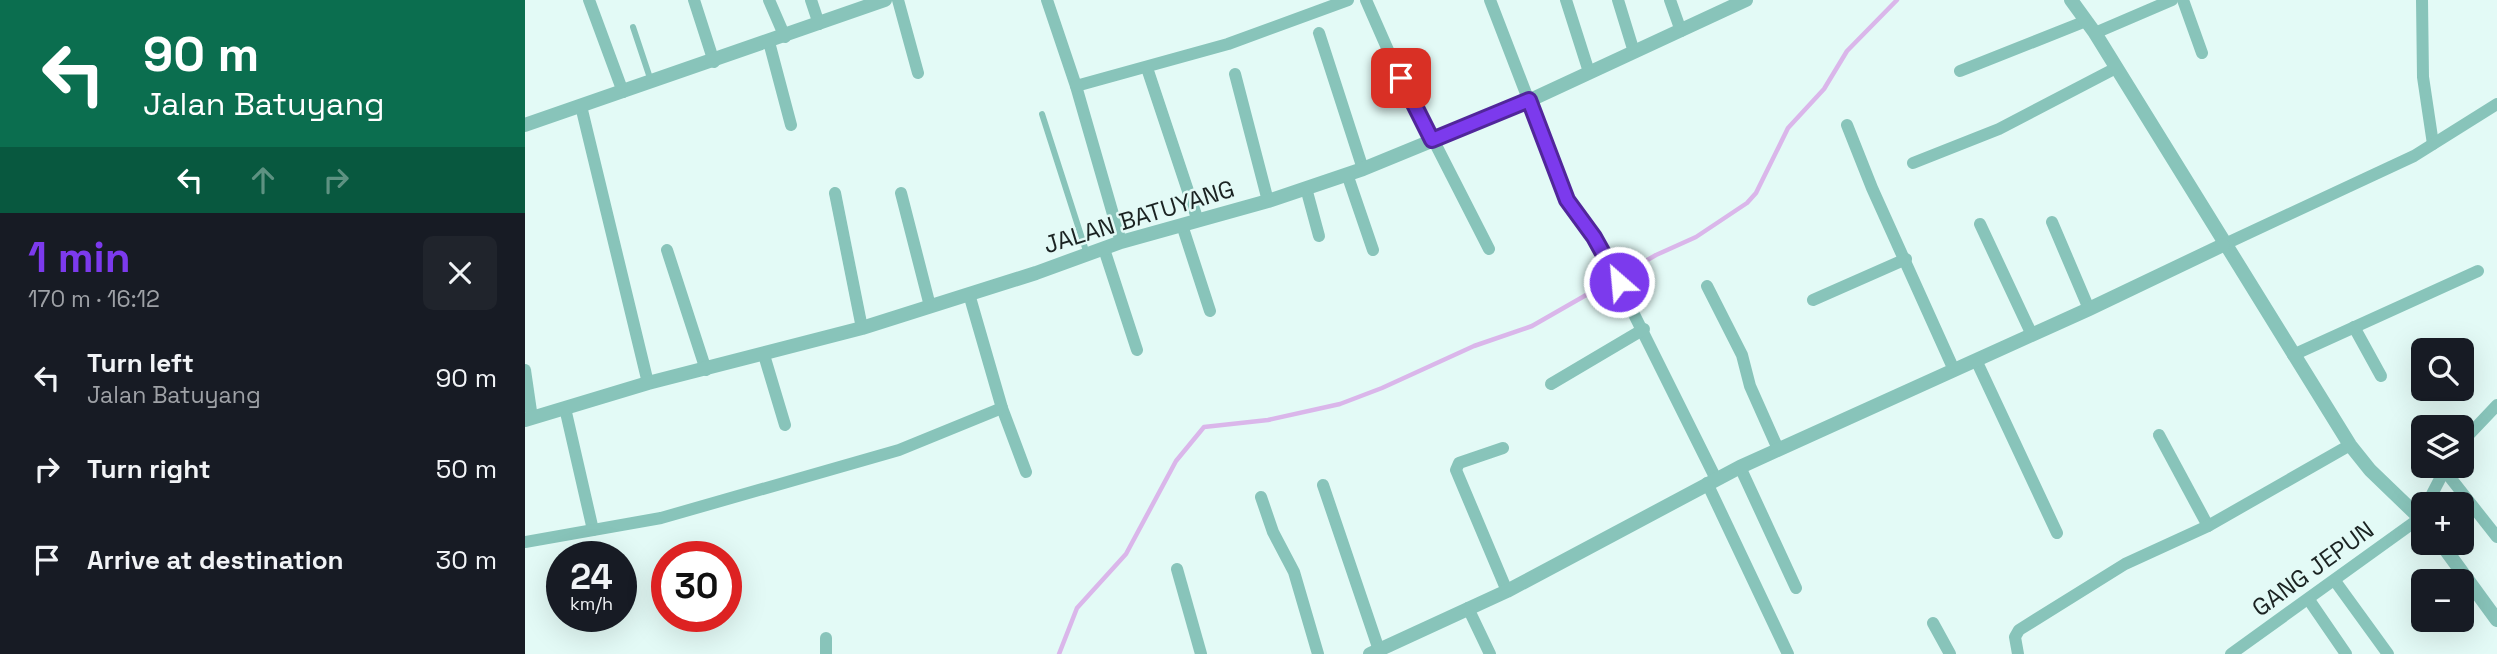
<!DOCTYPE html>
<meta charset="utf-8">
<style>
:root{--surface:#171b24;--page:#20242c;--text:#f1f3f6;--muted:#9ea1a6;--accent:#7c3aed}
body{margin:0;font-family:"Space Grotesk",sans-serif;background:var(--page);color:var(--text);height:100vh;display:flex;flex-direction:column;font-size:26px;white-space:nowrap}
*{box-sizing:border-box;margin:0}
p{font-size:23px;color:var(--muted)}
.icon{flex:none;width:38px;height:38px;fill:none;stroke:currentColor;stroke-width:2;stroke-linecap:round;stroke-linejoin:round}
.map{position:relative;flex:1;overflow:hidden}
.details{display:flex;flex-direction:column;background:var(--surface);width:525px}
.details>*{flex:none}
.banner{background:#0b6e4f;color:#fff;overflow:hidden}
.controls{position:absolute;left:1886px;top:338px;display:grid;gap:14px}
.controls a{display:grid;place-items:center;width:63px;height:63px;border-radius:10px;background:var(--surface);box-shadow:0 7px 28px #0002;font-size:35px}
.speed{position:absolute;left:21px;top:541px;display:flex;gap:14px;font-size:35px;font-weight:700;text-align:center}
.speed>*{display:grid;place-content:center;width:91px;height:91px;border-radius:50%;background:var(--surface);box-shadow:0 7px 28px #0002;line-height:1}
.speed small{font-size:18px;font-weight:400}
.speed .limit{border:10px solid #d22;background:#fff;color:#111}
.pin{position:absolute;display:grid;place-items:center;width:60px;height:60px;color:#fff;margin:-30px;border-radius:14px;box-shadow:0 4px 10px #0006}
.me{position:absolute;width:77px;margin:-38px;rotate:333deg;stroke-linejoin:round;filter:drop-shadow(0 0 5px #0008)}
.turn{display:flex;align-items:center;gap:24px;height:147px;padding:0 28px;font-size:32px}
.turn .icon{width:91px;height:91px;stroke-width:2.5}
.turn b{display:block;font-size:49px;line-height:60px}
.lanes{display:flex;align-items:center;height:66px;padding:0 28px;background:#0003;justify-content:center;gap:35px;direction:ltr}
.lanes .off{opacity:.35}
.round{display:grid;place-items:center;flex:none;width:74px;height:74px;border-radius:10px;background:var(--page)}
.head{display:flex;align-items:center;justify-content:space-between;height:119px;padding:0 28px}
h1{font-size:42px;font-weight:700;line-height:52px;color:var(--accent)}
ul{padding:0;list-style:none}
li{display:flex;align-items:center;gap:21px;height:91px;padding:0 28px}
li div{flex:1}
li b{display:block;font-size:26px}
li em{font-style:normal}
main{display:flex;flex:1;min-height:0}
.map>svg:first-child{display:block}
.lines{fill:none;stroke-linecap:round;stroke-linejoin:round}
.stream{stroke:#dab6ea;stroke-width:4.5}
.service{stroke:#88c4ba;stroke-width:6}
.minor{stroke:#88c4ba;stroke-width:12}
.tertiary{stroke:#88c4ba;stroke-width:14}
.route-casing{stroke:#51269a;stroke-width:18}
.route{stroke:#7c3aed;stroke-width:12}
.labels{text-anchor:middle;stroke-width:5;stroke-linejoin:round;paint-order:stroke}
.street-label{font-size:24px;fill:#1b2322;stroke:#e3faf6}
</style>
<main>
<section class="details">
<div class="banner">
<div class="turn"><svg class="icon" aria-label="left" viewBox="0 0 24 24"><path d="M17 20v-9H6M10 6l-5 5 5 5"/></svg><div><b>90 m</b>Jalan Batuyang</div></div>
<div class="lanes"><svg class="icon" aria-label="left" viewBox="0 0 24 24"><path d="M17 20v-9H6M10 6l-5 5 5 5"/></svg><svg class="icon off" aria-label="ahead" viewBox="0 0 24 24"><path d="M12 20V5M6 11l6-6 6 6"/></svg><svg class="icon off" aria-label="right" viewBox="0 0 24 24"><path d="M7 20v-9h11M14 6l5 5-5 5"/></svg></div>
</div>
<div class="head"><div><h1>1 min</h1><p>170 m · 16:12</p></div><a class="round"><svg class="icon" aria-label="close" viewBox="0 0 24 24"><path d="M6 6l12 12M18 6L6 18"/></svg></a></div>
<ul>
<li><svg class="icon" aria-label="left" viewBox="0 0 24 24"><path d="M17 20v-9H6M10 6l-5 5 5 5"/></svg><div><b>Turn left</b><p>Jalan Batuyang</p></div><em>90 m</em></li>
<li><svg class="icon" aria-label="right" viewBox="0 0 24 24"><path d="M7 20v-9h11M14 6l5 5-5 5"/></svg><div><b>Turn right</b></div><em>50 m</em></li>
<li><svg class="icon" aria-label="arrive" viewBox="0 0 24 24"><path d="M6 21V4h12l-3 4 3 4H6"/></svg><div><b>Arrive at destination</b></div><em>30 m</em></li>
</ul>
</section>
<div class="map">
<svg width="1972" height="654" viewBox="0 0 1972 654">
<rect width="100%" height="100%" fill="#e3faf6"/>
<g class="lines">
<path class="stream" d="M 534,654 L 552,608 L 601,554 L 651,461 L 679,427 L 743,420 L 815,404 L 857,388 L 949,346 L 1007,326 L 1131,255 L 1171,237 L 1222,203 L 1231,193 L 1263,128 L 1299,89 L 1322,51 L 1372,0"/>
<g class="service">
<path d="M 108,27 L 126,81"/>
<path d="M 517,114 L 562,254"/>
</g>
<g class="minor">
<path d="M 64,0 L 98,92"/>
<path d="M 169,0 L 189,62"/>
<path d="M 244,0 L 260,37"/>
<path d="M 286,0 L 294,24"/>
<path d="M 373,0 L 393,73"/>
<path d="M 522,0 L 551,86 L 596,242"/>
<path d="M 841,0 L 866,57 L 964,249"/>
<path d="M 965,0 L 1042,200 L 1078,252 L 1191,479"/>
<path d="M 1041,0 L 1064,72"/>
<path d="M 1093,0 L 1109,52"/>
<path d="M 1145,0 L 1156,31"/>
<path d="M 1658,0 L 1677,53"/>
<path d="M 1897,0 L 1898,77 L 1908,144"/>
<path d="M 794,33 L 838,169"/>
<path d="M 1570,33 L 1647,0"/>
<path d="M 244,42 L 266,125"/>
<path d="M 622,68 L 673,221"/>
<path d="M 1435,71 L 1561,21"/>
<path d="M 710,74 L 743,201"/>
<path d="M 551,86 L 703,44 L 823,0"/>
<path d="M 56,106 L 123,383"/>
<path d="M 1322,125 L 1347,188 L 1429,370"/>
<path d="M 1388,163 L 1474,129 L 1591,68"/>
<path d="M 822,174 L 848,250"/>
<path d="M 781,188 L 794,236"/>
<path d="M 310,193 L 337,328"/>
<path d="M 376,193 L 405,306"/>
<path d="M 1527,222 L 1564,309"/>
<path d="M 1455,224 L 1507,335"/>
<path d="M 657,225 L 685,311"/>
<path d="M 1698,245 L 1889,156 L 1972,104"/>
<path d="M 579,249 L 612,350"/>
<path d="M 142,250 L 181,370"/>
<path d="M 1182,286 L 1217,355 L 1225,386 L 1253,449"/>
<path d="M 444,294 L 477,408 L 501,472"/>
<path d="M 1288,300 L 1381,259"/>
<path d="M 1829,327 L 1856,376"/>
<path d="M 239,355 L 260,425"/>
<path d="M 1768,355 L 1953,271"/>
<path d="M 1451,360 L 1532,533"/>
<path d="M 0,370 L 7,418"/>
<path d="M 1026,384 L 1119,329"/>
<path d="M 40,408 L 68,530"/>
<path d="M 1634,435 L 1683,526"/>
<path d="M 1937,442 L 1972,405"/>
<path d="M 978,448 L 934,463 L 931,470 L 982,591"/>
<path d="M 1215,467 L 1271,588"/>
<path d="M 1920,471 L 1972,537"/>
<path d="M 1182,483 L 1263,654"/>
<path d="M 798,485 L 854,650"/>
<path d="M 736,497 L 748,532 L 769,572 L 793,654"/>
<path d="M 1902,504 L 1921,467"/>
<path d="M 0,542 L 136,518 L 374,450 L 477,408"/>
<path d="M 652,569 L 676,654"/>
<path d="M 1810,581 L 1863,654"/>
<path d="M 1784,600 L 1821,654"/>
<path d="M 943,608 L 965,654"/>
<path d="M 1408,623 L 1425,654"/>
<path d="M 301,638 L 301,654"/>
<path d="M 1493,654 L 1490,637 L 1494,630 L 1600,564 L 1683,526 L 1825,445"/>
<path d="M 1706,654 L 1895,518 L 1899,510"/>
</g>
<g class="tertiary">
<path d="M 1546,0 L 1570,33 L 1825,445 L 1845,470 L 1899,522"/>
<path d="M 0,125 L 360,0"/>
<path d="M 0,420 L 123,383 L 337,328 L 511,273 L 596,242 L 743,201 L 838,169 L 999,103 L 1221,0"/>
<path d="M 1915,542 L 1972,620"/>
<path d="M 845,654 L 982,591 L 1215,467 L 1564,309 L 1698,245"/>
</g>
</g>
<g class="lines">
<defs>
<path id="route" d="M 876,78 L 907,140 L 1004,100 L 1042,200 L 1069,237 L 1094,282"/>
</defs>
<use href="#route" class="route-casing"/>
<use href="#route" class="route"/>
</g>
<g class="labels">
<g class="street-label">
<text transform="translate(614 217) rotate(-17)" y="8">JALAN BATUYANG</text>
<text transform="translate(1788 569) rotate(-36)" y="8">GANG JEPUN</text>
</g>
</g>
</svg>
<div class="controls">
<a><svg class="icon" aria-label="search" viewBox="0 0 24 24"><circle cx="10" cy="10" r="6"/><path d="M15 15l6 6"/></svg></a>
<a><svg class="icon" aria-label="layers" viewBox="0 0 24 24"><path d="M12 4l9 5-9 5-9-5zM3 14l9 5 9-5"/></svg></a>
<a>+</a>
<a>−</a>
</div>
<div class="speed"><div>24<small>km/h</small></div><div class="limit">30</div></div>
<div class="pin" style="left:876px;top:78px;background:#d93025"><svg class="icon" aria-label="arrive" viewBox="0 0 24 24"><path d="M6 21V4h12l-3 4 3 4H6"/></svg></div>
<svg class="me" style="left:1094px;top:282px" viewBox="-20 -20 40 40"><circle r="17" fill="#7c3aed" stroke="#fff" stroke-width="3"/><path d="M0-11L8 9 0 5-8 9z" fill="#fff"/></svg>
</div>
</main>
